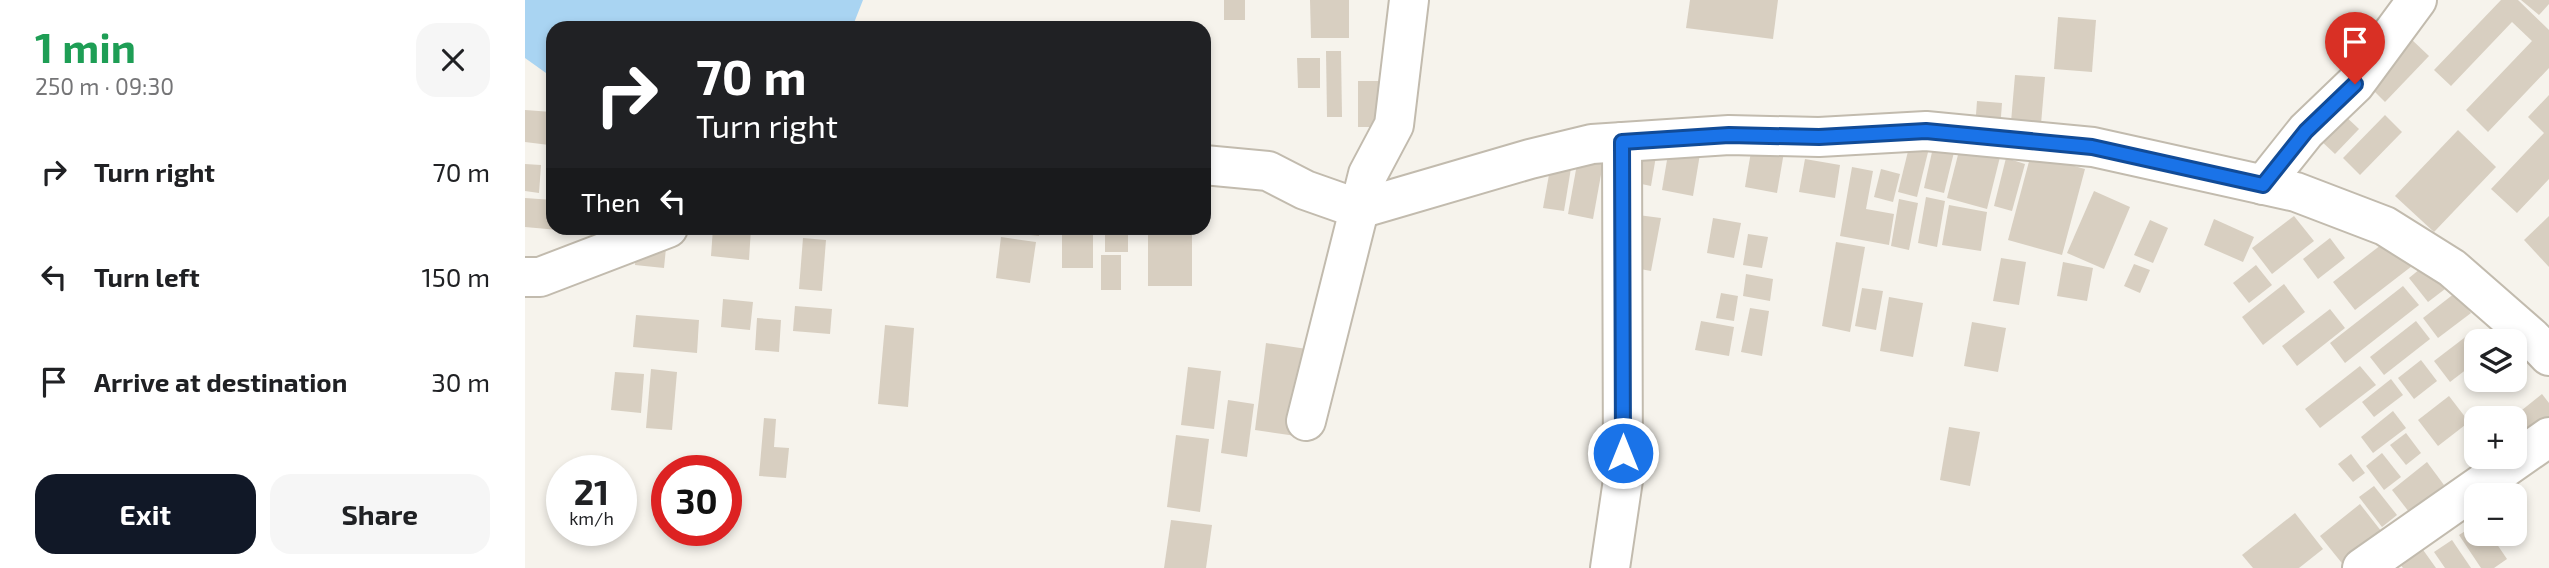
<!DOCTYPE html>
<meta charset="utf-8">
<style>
:root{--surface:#fff;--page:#f6f6f6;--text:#202124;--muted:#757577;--accent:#111827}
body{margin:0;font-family:"Exo 2",sans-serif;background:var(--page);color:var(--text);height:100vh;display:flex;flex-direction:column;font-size:26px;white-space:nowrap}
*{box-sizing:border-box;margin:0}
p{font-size:23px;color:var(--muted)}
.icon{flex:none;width:38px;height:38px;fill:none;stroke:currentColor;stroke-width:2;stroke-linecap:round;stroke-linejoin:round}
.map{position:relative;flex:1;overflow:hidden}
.details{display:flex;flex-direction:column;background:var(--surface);width:525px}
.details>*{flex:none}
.hud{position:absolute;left:21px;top:21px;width:665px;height:214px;border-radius:21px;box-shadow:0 4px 10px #0003;background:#202124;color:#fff;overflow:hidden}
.tools{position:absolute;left:1939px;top:329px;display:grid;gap:14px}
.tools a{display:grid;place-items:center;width:63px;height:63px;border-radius:14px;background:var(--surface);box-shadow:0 4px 10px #0003;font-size:35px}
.speed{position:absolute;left:21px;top:455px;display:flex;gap:14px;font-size:35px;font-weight:700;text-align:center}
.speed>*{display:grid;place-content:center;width:91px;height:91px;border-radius:50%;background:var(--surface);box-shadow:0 4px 10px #0003;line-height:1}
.speed small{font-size:18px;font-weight:400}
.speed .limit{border:10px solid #d22;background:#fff;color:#111}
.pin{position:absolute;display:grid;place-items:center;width:60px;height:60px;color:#fff;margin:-72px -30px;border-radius:50% 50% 50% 0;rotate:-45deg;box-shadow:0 0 7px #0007}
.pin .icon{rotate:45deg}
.me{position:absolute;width:77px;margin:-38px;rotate:0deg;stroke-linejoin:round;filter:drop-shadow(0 0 5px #0008)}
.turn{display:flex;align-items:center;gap:24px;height:147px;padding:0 35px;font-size:32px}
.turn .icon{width:91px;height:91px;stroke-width:2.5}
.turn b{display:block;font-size:49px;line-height:60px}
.then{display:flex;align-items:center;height:66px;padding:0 35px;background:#0003;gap:14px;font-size:26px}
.round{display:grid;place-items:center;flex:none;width:74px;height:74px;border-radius:21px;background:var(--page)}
.headline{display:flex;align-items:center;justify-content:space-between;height:119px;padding:0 35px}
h1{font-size:42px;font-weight:700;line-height:52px;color:#1e9e55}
.button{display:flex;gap:14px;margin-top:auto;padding:14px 35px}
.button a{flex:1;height:80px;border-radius:21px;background:var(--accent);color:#fff;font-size:28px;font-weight:700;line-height:80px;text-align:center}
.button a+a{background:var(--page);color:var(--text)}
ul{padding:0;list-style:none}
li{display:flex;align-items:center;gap:21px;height:105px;padding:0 35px}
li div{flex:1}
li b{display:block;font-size:26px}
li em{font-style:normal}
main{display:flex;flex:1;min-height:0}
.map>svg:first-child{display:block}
.water{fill:#a9d4f2}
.building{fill:#d8cfc1}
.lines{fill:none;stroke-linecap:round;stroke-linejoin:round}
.minor-casing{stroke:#c2bbae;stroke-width:42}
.minor{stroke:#fff;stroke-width:38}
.route-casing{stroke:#114b97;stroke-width:18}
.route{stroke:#1a73e8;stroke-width:12}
</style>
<main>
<section class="details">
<div class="headline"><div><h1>1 min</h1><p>250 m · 09:30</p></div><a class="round"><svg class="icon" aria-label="close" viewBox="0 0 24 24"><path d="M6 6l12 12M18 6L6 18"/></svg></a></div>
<ul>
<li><svg class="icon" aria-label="right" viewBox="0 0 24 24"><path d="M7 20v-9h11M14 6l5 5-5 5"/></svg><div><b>Turn right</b></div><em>70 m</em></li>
<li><svg class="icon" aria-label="left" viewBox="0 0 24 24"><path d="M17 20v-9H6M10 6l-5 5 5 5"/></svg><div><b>Turn left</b></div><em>150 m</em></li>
<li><svg class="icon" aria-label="arrive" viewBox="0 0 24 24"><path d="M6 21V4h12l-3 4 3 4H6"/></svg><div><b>Arrive at destination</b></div><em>30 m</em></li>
</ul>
<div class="button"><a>Exit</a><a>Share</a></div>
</section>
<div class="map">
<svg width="2024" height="568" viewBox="0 0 2024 568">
<rect width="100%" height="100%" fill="#f6f3ec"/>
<path class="water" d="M 0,0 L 338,0 L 327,28 L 28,28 L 28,78 L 0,58 Z"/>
<g class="building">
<rect x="699" y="0" width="21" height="20"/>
<path d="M 785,0 L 824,0 L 824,38 L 786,38 Z"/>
<path d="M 1165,0 L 1253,0 L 1248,39 L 1161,28 Z"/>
<path d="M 1976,0 L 1993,0 L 2024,30 L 2024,68 L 1963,132 L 1941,110 L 2007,41 L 1987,22 L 1926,86 L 1909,70 Z"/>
<path d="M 1996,0 L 2024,0 L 2024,4 L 2014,15 Z"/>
<path d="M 1533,17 L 1571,20 L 1567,72 L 1529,69 Z"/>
<path d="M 1886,39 L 1904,56 L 1860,102 L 1843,85 Z"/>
<path d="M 801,51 L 816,51 L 817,117 L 802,117 Z"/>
<path d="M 772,58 L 795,58 L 795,88 L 773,88 Z"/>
<path d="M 1490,75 L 1520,77 L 1516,124 L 1486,122 Z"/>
<rect x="833" y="81" width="28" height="46"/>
<path d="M 2024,95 L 2024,179 L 1992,213 L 1966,189 L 2019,133 L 2003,117 Z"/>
<path d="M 1452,101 L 1477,103 L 1475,130 L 1450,128 Z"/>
<path d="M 0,110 L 27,112 L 24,145 L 0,142 Z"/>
<path d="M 1817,113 L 1834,129 L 1810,154 L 1793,138 Z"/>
<path d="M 1860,115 L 1877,132 L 1835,175 L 1818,158 Z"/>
<path d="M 1933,130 L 1971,167 L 1909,232 L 1870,196 Z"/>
<path d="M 1386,139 L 1405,144 L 1392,197 L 1373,192 Z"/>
<path d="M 1228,140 L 1260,146 L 1252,193 L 1220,187 Z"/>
<path d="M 1409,143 L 1430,148 L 1419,193 L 1399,188 Z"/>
<path d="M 1114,146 L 1132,150 L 1126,186 L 1107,182 Z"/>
<path d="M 1435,147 L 1475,157 L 1462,209 L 1422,198 Z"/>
<path d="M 1144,148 L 1175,154 L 1168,196 L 1137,190 Z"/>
<path d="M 1054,153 L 1079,158 L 1068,219 L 1043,214 Z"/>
<path d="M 1506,154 L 1560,169 L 1537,255 L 1483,240 Z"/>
<path d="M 1027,158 L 1047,162 L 1039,211 L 1018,208 Z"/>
<path d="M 1481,158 L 1500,164 L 1487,211 L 1469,206 Z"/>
<path d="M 1280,159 L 1315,165 L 1310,198 L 1274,192 Z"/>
<path d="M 0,164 L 16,165 L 14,193 L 0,191 Z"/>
<path d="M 1327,167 L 1348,171 L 1341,209 L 1369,214 L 1364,245 L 1315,236 Z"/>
<path d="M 1356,169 L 1375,174 L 1368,202 L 1349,197 Z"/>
<path d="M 1569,191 L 1605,207 L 1579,269 L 1542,253 Z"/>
<path d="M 1401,197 L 1420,201 L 1412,247 L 1393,243 Z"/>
<path d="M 0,198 L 28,200 L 28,228 L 33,228 L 33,230 L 0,227 Z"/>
<path d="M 1374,199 L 1393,203 L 1384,250 L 1366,246 Z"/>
<path d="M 1424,205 L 1462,212 L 1456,251 L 1417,245 Z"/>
<path d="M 1113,215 L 1136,218 L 1126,271 L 1104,267 Z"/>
<path d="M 1769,216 L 1789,241 L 1747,274 L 1727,248 Z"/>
<path d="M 2024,216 L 2024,267 L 1999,240 Z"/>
<path d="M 1188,218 L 1216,223 L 1209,258 L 1182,253 Z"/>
<path d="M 1689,219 L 1729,237 L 1718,262 L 1679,245 Z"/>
<path d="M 1625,220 L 1643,228 L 1628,263 L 1609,255 Z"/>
<path d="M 188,228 L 226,228 L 224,260 L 186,256 Z"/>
<path d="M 487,228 L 515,228 L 514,236 L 486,233 Z"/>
<rect x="537" y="228" width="31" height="40"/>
<rect x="580" y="228" width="23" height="24"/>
<rect x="623" y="228" width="44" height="58"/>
<path d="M 1223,234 L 1243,237 L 1237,268 L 1218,265 Z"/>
<path d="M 112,235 L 142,238 L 139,268 L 110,265 Z"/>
<path d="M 476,237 L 511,242 L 505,283 L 471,278 Z"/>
<path d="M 278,238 L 301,240 L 297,291 L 274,289 Z"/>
<path d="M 1805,238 L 1820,258 L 1793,279 L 1778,259 Z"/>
<path d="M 1865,238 L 1887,266 L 1830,310 L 1808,282 Z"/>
<path d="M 1311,242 L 1340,247 L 1325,332 L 1297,326 Z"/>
<rect x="576" y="255" width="20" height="35"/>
<path d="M 1476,258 L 1501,262 L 1494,305 L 1468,301 Z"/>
<path d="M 1538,262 L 1568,268 L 1562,301 L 1532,296 Z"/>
<path d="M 1609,264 L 1625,270 L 1615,293 L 1599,286 Z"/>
<path d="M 1901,264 L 1920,289 L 1903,302 L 1884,278 Z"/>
<path d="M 1731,265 L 1747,285 L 1724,303 L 1708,283 Z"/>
<path d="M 1221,274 L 1248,279 L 1245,301 L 1218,296 Z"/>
<path d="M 1759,284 L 1780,312 L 1738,345 L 1717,317 Z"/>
<path d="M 1878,286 L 1894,305 L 1820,363 L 1805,343 Z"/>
<path d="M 1337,288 L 1358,291 L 1351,330 L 1330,326 Z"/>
<path d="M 1196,293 L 1213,296 L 1209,321 L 1191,318 Z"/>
<path d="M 1930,293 L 1946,313 L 1913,338 L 1898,318 Z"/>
<path d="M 1364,297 L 1398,303 L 1388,357 L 1355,351 Z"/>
<path d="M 198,299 L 228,302 L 225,330 L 196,327 Z"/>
<path d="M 270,306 L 307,309 L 305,334 L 268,331 Z"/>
<path d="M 1225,308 L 1244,311 L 1237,356 L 1216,352 Z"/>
<path d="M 1805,309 L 1820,328 L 1772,366 L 1757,346 Z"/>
<path d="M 111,315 L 174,320 L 172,353 L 108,347 Z"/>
<path d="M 232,318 L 256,320 L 254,352 L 230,350 Z"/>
<path d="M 1176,321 L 1209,327 L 1204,356 L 1170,350 Z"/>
<path d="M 1891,321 L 1905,339 L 1859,375 L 1845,357 Z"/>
<path d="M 1447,322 L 1481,328 L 1473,372 L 1439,366 Z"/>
<path d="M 360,325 L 389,328 L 383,407 L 353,404 Z"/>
<path d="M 1943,335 L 1951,346 L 1951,362 L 1925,382 L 1909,361 Z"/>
<path d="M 741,343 L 782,349 L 771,436 L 730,430 Z"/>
<path d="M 1896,360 L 1912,381 L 1889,399 L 1873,378 Z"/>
<path d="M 1835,366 L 1851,385 L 1795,428 L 1780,409 Z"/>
<path d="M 663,367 L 696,371 L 689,429 L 656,425 Z"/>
<path d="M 126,369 L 152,372 L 147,430 L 121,428 Z"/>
<path d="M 90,372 L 119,374 L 116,413 L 86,410 Z"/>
<path d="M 1866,379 L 1878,395 L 1849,417 L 1837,402 Z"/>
<path d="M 2017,394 L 2024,403 L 2024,422 L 1990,449 L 1990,418 L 1987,418 Z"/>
<path d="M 1924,396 L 1944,422 L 1913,446 L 1893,420 Z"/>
<path d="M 703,400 L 729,404 L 722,457 L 696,453 Z"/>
<path d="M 1868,411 L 1881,428 L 1848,453 L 1836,437 Z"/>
<path d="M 239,418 L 251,419 L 249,447 L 264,448 L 261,478 L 234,476 Z"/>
<path d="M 1424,427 L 1455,432 L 1445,486 L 1415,480 Z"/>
<path d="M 1881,433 L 1896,453 L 1881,465 L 1865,445 Z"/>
<path d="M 651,435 L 684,439 L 675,512 L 642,507 Z"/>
<path d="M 1857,453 L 1876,477 L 1859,490 L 1841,466 Z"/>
<path d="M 1826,454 L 1840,473 L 1828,482 L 1813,464 Z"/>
<path d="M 1902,462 L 1919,485 L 1884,512 L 1867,490 Z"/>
<path d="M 1849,486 L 1872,515 L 1857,527 L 1834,497 Z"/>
<path d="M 1835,504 L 1860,536 L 1820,567 L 1795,536 Z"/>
<path d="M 1770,513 L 1798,549 L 1774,568 L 1728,568 L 1717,555 Z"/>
<path d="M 646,520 L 687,525 L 681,568 L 639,568 Z"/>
<path d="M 1951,524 L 1951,534 L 1965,534 L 1982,559 L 1969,568 L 1956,568 L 1934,535 Z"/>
<path d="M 1927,540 L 1946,568 L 1920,568 L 1909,552 Z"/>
<path d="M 1896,547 L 1911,568 L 1878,568 L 1874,563 Z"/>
</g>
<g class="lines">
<defs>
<g id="minor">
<path d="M 679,165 L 743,171 L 780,190 L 834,209 L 1005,159 L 1067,144 L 1204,135 L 1294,137 L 1401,131 L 1568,147 L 1771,192 L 1860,226 L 1927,268 L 2006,337 L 2024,356"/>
<path d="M 1738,185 L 1781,131 L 1830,84 L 1892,0"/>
<path d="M 0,277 L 15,277 L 143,228"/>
<path d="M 781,421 L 843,174 L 869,125 L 884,0"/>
<path d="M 1085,568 L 1098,480 L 1097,142"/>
<path d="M 1837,568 L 2024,437"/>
</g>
</defs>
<use href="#minor" class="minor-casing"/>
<use href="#minor" class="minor"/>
</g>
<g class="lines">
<defs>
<path id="route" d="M 1098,453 L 1097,142 L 1204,135 L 1294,137 L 1401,131 L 1567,147 L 1738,185 L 1781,131 L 1830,84"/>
</defs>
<use href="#route" class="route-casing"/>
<use href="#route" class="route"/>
</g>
</svg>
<div class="tools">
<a><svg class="icon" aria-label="layers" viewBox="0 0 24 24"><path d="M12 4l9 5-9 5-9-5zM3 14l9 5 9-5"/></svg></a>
<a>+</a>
<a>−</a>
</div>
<div class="speed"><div>21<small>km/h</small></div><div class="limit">30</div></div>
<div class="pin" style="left:1830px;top:84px;background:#d93025"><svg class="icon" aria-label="arrive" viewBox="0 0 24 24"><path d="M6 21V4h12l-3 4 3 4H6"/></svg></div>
<svg class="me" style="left:1098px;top:453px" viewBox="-20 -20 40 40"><circle r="17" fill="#1a73e8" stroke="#fff" stroke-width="3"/><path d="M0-11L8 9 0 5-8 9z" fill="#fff"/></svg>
<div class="hud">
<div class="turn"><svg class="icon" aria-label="right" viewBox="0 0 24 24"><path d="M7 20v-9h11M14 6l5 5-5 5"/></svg><div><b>70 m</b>Turn right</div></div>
<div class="then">Then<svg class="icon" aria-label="left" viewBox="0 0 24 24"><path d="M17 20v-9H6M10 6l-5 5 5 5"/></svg></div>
</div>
</div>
</main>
